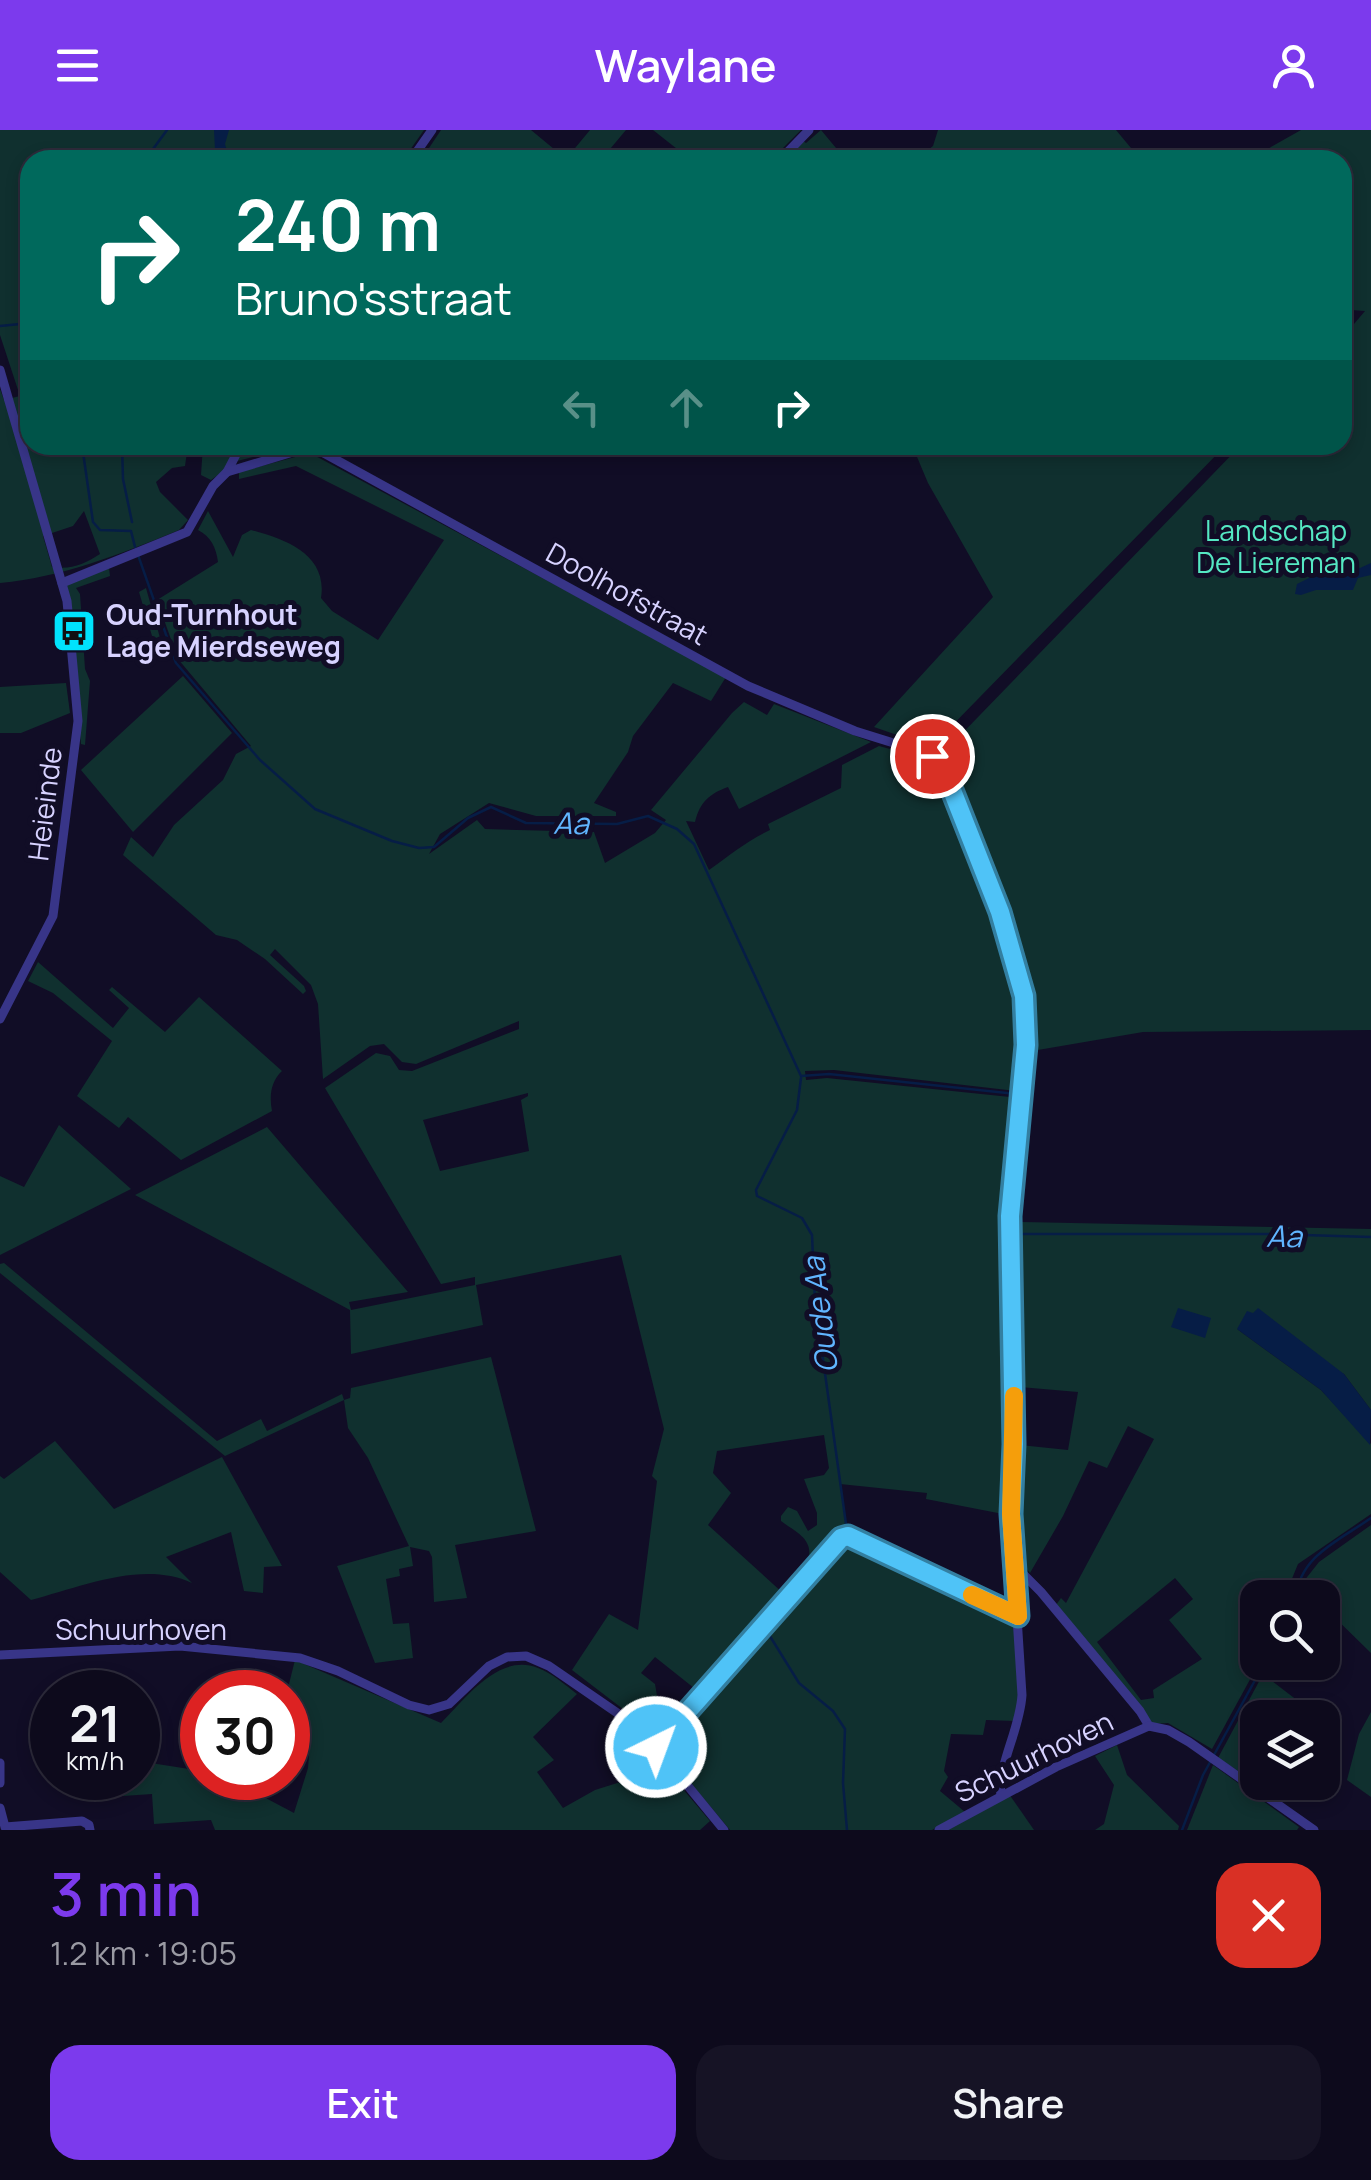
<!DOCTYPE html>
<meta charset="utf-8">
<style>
:root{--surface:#0d0a1c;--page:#161325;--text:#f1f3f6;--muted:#9a9aa3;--line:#2d2b3b;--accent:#7c3aed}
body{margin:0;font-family:Manrope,sans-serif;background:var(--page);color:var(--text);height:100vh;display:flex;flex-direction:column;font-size:38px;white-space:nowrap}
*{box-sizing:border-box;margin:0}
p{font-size:32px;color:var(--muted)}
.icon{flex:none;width:55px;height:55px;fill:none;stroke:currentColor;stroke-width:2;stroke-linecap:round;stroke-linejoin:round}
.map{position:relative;height:1700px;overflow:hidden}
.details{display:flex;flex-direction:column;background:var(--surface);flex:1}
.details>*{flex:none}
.banner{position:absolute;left:20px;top:20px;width:1332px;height:305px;border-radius:30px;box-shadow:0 5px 15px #0003,0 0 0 2px var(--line);background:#00695c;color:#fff;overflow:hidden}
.tools{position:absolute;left:1240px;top:1450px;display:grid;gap:20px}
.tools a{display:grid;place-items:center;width:100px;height:100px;border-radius:20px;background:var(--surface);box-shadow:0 5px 15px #0003,0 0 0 2px var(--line);font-size:50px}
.speed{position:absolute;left:30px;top:1540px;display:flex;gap:20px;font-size:50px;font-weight:700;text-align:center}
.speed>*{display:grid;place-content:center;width:130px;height:130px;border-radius:50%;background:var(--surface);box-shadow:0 5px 15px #0003,0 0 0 2px var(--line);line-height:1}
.speed small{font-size:25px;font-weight:400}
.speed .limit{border:15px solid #d22;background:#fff;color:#111}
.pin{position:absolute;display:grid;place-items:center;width:85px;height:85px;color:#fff;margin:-42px;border:5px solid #fff;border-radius:50%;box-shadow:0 2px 10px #0007}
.me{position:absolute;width:110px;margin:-55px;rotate:42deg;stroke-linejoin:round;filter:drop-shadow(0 0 8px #0008)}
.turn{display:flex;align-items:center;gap:35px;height:210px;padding:0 50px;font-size:45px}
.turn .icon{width:130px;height:130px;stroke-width:2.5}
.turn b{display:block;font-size:70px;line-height:85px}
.lanes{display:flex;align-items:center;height:95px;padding:0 50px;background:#0003;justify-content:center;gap:50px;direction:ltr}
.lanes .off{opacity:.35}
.round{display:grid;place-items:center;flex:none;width:105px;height:105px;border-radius:30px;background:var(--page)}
.headline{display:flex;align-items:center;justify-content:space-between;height:170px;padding:0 50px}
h1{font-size:60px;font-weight:600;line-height:75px;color:var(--accent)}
.button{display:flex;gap:20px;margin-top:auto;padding:20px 50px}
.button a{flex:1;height:115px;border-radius:30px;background:var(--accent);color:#fff;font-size:40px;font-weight:600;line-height:115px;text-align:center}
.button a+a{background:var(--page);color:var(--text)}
header{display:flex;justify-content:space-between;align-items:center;height:130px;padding:0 50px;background:var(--accent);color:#fff;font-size:45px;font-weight:600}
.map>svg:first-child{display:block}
.green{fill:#10302f;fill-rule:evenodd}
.water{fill:#061d46}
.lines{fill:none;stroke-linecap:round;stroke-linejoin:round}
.stream{stroke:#061d46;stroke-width:2.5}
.street{stroke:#383588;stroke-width:9}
.route-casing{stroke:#337fa1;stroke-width:25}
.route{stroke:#4fc3f7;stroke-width:18}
.slow{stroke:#f59e0b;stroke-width:18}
.labels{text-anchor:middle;stroke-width:10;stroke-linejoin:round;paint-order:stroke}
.park-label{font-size:28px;fill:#55e8c3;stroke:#110d26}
.street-label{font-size:28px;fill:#d7d2ff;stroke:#110d26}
.poi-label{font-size:28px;font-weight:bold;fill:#d7d2ff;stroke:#110d26;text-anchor:start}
.water-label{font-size:30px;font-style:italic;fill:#60b5ff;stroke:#110d26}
</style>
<header><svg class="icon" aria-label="menu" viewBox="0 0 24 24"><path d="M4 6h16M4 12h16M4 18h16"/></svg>Waylane<svg class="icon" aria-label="person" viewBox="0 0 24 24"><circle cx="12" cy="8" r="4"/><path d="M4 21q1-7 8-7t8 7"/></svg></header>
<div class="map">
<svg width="1371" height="1700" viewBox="0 0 1371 1700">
<rect width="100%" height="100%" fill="#110d26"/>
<g class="green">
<path d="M 0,0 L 424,0 L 403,30 L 30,30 L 30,315 L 188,315 L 185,336 L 172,338 L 156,352 L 160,362 L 188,390 L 179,400 C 121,424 63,447 0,453 L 0,259 L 4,270 L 20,266 L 0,205 ZM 84,381 L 100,424 C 84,434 72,440 52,437 L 43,406 L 73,396 Z"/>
<path d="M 441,0 L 531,0 L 566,29 L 590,0 L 626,0 L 605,25 L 610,30 L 421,30 Z"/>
<path d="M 653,0 L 801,0 L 771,30 L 691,30 Z"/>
<path d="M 821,0 L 846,30 L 785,30 L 803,11 L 806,13 Z"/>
<path d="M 938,0 L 1116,0 L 1141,30 L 928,30 L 924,23 L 933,16 Z"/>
<path d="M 1301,0 L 1371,0 L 1371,900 L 1143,902 L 1032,921 L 1032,870 L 1014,805 L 963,665 L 949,617 L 1241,315 L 1342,315 L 1343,207 L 1365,181 L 1351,180 L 1343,190 L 1342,30 L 1248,30 Z"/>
<path d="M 203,315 L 300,315 L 237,331 L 211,350 L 201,345 Z"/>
<path d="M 912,315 L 1226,315 L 935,613 L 928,610 L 923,614 L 874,597 L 993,467 L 928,353 Z"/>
<path d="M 310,323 L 726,547 L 711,571 L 673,553 L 633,606 L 628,622 L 594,673 L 616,682 L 616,686 L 536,686 L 489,673 L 440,704 L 429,724 L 477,690 L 485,699 L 594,702 L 605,733 L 655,703 L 666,690 L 651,680 L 732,583 L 744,572 L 767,585 L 774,574 L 871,612 L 739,679 L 728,657 C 709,664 700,672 695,692 L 686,691 L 709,740 C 730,725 747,711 770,700 L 768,694 L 841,658 L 842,635 L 879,616 L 927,629 L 940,644 L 988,766 L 1016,849 L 1020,873 L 1016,961 L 834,940 L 805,941 L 806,950 L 827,948 L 1010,967 L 1010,973 L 1029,973 L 1024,1045 L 1005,1044 L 1001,1085 L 1021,1084 L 1022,1092 L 1371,1099 L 1371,1280 L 1344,1244 L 1237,1199 L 1321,1260 L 1371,1314 L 1371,1384 L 1298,1434 L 1291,1451 L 1289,1467 L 1258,1468 L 1259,1533 L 1212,1619 L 1168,1593 L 1153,1594 L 1056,1475 L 1061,1468 L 1066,1473 L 1154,1309 L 1128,1296 L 1107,1338 L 1089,1331 L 1063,1386 L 1030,1443 C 1004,1411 1018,1354 1020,1315 L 1068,1320 L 1078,1262 L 1020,1257 L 1017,1177 L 1009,1174 L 1009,1303 L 1003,1384 L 926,1369 L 927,1363 L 840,1354 L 847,1401 L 837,1403 L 816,1429 L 809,1426 C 812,1408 794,1401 781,1391 L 781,1386 L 788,1377 L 797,1381 L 808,1401 L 817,1395 L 817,1383 L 804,1349 L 824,1345 L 829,1338 L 824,1305 L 717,1321 L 713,1343 L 731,1363 L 708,1395 L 784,1464 L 699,1562 L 655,1527 L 641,1543 L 655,1554 L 657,1566 L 636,1589 L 572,1540 L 609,1484 L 638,1500 L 657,1351 L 652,1346 L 664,1299 L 621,1125 L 476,1155 L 483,1195 L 351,1224 L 350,1180 L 135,1065 L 267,997 L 408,1162 L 349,1172 L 351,1180 L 475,1155 L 475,1147 L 441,1154 L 325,958 L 376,923 L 390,926 L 399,940 L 412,941 L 519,899 L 519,891 L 416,934 L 402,932 L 384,914 L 370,916 L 323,949 L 318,874 L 311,855 L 275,819 L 270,825 L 304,856 L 306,861 L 303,864 L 265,829 L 237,810 L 216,805 L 123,725 L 131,707 L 153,727 L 174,695 L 223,650 L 236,624 L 251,616 L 178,529 L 157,470 L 218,432 C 216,417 211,407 198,400 L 208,381 L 233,427 L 242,405 L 251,400 C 286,409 328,425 321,468 L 332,481 L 378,510 L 444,410 L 296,336 L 239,349 L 239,342 ZM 528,963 L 528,966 L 521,970 L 529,1021 L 440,1041 L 423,990 ZM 1175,1448 L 1193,1469 L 1169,1490 L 1202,1529 L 1153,1560 L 1154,1568 L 1141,1570 L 1097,1512 Z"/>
<path d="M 109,438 L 110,446 L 76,458 L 80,464 L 85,539 L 90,551 L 85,615 L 81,614 L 66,455 Z"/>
<path d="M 146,458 L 162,515 L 155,516 L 139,462 Z"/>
<path d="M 183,546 L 232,603 L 133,702 L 81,640 Z"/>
<path d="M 66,553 L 70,583 L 21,603 L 0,603 L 0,557 Z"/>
<path d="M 38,832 L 113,898 L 129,878 L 109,860 L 112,857 L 165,902 L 199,867 L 282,941 C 271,951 269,966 272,981 L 181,1030 L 128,987 L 119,998 L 77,966 L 112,911 L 53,863 L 28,851 Z"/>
<path d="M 59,995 L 131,1059 L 0,1125 L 0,1046 L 24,1057 Z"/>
<path d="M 4,1133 L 217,1311 L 261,1289 L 267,1301 L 342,1264 L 344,1270 L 350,1268 L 351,1258 L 491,1227 L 536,1401 L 455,1415 L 467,1468 L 434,1472 L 432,1427 L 429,1421 L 410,1417 L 413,1436 L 399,1439 L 400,1446 L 386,1449 L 393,1494 L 409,1493 L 413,1528 L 375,1533 L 337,1436 L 409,1416 L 368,1328 L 348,1298 L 344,1270 L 225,1326 L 0,1143 L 0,1134 Z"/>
<path d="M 55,1311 L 114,1379 L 222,1327 L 282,1436 L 264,1437 L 263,1463 L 244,1461 L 231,1402 L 166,1427 L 192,1453 C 143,1430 81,1457 31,1470 L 0,1442 L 0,1346 L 4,1349 Z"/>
<path d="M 1371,1395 L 1371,1523 L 1323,1476 L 1322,1468 L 1316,1467 L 1304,1451 L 1319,1432 Z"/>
<path d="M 846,1410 L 1013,1490 L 1020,1556 L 1015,1591 L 986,1590 L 983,1605 L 951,1604 L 944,1641 L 948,1647 L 940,1661 L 965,1682 L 932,1700 L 730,1700 L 665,1622 L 663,1614 L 762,1502 L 768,1503 Z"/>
<path d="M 295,1530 L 441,1593 C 465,1569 499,1522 538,1538 C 552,1543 565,1555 577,1564 L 533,1607 L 554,1630 L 537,1642 L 563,1678 L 595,1660 L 665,1638 L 710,1691 L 700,1700 L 215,1700 L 211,1690 L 154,1694 L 152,1664 L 123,1666 L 124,1648 L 138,1648 L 138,1631 L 202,1641 L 202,1648 L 263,1648 L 267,1651 L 260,1665 L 294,1683 L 308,1638 L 310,1612 L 288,1590 L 287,1562 Z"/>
<path d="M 1263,1544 L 1319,1587 L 1258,1588 L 1258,1652 L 1297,1653 L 1286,1672 L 1218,1628 Z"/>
<path d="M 1371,1582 L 1371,1667 L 1347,1650 L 1359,1604 Z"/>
<path d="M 1117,1615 L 1127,1645 L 1179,1696 L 1178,1700 L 1095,1700 L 1104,1694 L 1114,1655 L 1095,1626 Z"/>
<path d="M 1213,1635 L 1299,1697 L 1297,1700 L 1187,1700 Z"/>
<path d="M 1009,1664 L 1034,1700 L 944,1700 Z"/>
</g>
<g class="water">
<path d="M 214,0 L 229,0 L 225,14 L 228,25 L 225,30 L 207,30 L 215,20 Z"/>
<path d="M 1332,424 L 1345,425 L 1348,437 L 1360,438 L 1371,433 L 1371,445 L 1358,448 L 1353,460 L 1316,460 L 1301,465 L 1295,464 L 1297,454 L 1309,448 Z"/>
<path d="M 1178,1178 L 1211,1188 L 1205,1208 L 1171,1197 Z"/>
<path d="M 1258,1178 L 1344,1244 L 1371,1280 L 1370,1315 L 1321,1260 L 1237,1199 L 1247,1181 L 1253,1183 Z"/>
</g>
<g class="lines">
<g class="stream">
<path d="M 145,30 L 167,0"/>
<path d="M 0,196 L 30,193"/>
<path d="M 82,315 L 93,392 L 100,400 L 131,401 L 135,417"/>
<path d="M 122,315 L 123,349 L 132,392"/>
<path d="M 138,425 L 176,533 L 260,630 L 315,679 L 392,711 L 419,718 L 434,717 L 468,688 L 491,677 L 526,693 L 617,694 L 648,686 L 677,699 L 694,714 L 801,946 L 829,944 L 1016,964 L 1003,1096 L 1006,1102"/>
<path d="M 801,948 L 797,980 L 756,1060 L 757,1066 L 802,1088 L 812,1105 L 815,1172 L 847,1401"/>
<path d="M 1018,1104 L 1269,1104 L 1371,1107"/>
<path d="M 845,1412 L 768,1503 L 799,1553 L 833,1581 L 845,1599 L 843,1653 L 847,1700"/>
<path d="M 1296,1468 C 1299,1426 1340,1410 1371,1388"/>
<path d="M 1182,1700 L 1203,1645 L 1265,1532"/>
</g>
<g class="street">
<path d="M 411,30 L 432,0"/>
<path d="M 780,30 L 809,0"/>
<path d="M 0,240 L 67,471 L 78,591 L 53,786 L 0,889"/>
<path d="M 311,316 L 748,556 L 855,601 L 932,625 L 946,645 C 972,713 1021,812 1026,883 L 1011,1086 L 1014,1314 L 1012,1409 L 1022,1565 C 1020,1600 997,1636 1001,1666"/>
<path d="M 227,342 L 241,315"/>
<path d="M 62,453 L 187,402 L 213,356 L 227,342 L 313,316"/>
<path d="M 1013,1434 L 1041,1462 L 1140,1581 L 1149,1596"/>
<path d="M 0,1525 L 180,1516 L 300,1528 L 338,1541 L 409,1575 L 429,1580 L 449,1574 L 489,1536 L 507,1527 L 526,1526 L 549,1536 L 642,1600 L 724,1700"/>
<path d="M 1149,1596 L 1168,1600 L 1189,1612 L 1314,1700"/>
<path d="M 656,1617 L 841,1408 L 848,1406 L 1018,1486"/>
<path d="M 0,1633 L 0,1653"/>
<path d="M 0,1678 L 5,1697 L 82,1691 L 89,1695 L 90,1700"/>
<path d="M 939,1700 L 1056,1637 L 1149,1596"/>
</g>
</g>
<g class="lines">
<defs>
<path id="route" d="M 656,1617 L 841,1408 L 848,1406 L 1018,1486 L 1011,1384 L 1014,1314 L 1010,1086 L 1026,915 L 1024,866 L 1000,782 L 946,645 L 932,626"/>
</defs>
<use href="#route" class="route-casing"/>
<use href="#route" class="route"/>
<path class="slow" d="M 972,1465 L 1018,1486 L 1011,1384 L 1014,1266"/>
</g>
<defs>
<symbol id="bus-square" viewBox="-11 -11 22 22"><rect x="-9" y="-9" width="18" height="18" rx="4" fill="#00e3fd" stroke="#110d26"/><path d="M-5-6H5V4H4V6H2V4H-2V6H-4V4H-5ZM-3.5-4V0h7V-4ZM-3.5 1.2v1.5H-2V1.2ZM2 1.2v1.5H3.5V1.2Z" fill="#111"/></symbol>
</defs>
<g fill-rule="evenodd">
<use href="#bus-square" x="49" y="476" width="50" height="50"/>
</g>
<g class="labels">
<g class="park-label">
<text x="1276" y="411">Landschap<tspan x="1276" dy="32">De Liereman</tspan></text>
</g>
<g class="street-label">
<text transform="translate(627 464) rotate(29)" y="10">Doolhofstraat</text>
<text transform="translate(45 674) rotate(-83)" y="10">Heieinde</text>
<text x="141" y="1510">Schuurhoven</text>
<text transform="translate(1034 1627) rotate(-26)" y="10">Schuurhoven</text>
</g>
<g class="poi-label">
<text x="106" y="495">Oud-Turnhout<tspan x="106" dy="32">Lage Mierdseweg</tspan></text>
</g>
<g class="water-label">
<text transform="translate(571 694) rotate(1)" y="10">Aa</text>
<text transform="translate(1284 1107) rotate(1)" y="10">Aa</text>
<text transform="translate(821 1185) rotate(-97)" y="10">Oude Aa</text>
</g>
</g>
</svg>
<div class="tools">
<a><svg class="icon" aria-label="search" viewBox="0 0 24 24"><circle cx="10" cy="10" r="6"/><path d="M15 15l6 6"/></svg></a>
<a><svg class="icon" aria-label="layers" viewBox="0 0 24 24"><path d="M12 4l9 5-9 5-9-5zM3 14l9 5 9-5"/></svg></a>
</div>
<div class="speed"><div>21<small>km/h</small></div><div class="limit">30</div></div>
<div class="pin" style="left:932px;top:626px;background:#d93025"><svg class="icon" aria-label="arrive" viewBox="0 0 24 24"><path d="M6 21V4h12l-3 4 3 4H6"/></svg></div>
<svg class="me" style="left:656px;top:1617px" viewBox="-20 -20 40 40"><circle r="17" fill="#4fc3f7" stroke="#fff" stroke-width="3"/><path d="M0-11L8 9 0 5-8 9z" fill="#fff"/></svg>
<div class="banner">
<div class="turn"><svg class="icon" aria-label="right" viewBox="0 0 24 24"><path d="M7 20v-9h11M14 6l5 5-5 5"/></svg><div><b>240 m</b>Bruno'sstraat</div></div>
<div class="lanes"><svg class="icon off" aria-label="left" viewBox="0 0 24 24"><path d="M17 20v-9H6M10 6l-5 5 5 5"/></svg><svg class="icon off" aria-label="ahead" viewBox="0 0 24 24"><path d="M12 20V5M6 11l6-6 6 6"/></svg><svg class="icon" aria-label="right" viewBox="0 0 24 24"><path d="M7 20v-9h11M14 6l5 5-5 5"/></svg></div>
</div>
</div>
<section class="details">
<div class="headline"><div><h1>3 min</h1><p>1.2 km · 19:05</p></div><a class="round" style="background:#d93025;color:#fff"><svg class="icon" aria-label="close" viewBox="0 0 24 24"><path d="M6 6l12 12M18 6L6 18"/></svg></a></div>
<div class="button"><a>Exit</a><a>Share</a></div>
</section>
